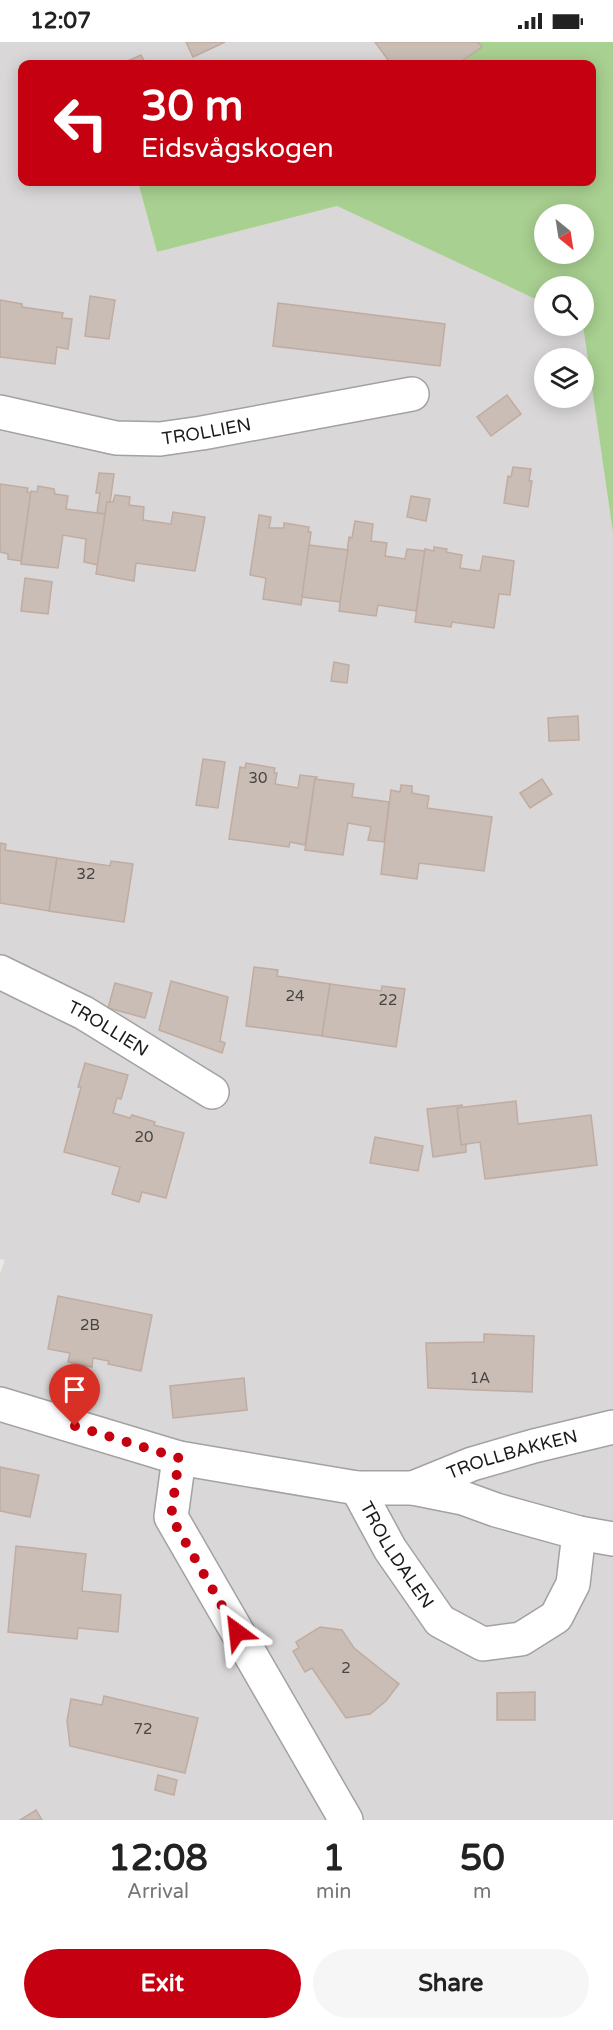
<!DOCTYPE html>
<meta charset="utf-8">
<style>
:root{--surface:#fff;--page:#f6f6f6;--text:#222;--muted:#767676;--accent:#c50010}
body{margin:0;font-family:"Varela Round",sans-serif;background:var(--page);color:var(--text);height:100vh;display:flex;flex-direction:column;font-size:22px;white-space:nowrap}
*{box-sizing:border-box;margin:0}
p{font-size:20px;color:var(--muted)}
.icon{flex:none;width:33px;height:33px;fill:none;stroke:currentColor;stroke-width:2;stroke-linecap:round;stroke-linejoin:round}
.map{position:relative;height:1778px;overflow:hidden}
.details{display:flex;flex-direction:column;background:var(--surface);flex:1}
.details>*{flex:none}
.banner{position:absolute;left:18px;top:18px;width:578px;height:126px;border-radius:12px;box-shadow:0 3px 15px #0003;background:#c50010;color:#fff;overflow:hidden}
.needle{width:39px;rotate:150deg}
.buttons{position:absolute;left:534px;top:162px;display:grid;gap:12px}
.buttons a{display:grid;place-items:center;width:60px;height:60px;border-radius:50%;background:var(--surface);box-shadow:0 3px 15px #0003;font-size:30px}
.pin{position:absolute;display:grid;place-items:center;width:51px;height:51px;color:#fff;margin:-62px -26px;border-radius:50% 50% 50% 0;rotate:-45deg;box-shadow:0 0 6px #0007}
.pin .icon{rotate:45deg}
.me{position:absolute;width:66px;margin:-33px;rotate:330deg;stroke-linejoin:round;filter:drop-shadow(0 0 4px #0008)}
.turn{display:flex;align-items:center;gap:21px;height:126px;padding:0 24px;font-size:27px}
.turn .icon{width:78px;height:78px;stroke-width:2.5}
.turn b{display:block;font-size:42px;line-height:51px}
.eta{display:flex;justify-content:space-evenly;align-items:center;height:102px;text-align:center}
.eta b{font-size:36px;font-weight:800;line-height:42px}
.button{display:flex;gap:12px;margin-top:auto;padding:12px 24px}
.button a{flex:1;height:69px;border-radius:36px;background:var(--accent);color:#fff;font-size:24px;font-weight:800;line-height:69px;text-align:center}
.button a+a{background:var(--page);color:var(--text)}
.status{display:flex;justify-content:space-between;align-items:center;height:42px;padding:0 30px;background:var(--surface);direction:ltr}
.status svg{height:16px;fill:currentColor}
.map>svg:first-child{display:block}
.residential{fill:#d9d7d8;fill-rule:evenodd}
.forest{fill:#a8d090;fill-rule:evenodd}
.building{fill:#c9bdb5;stroke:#c0aca0;stroke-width:1.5}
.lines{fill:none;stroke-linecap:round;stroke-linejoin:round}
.minor-casing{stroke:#a2a2a2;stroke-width:36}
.minor{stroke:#fff;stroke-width:33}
.route{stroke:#c50010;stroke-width:10;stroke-dasharray:0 18}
.labels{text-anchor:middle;stroke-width:5;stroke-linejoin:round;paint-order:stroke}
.number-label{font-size:15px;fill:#464442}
.street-label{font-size:18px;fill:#1b1b1b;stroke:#fff}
</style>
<div class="status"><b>12:07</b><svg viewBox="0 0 49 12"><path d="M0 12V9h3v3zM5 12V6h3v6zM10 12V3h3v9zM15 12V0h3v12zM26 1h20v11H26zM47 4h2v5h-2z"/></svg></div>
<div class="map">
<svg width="613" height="1778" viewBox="0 0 613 1778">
<rect width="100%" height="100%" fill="#ede7df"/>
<path class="residential" d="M 0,0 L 451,0 L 422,22 L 22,22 L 22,140 L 138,140 L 157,210 L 337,164 L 544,261 L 544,284 L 583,284 L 613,491 L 613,1778 L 0,1778 L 0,1232 L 5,1218 L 0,1217 ZM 544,316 L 584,316 L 584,356 L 544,356 Z"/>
<path class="forest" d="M 451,0 L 613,0 L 613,491 L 583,284 L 584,244 L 544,244 L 544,261 L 337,164 L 157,210 L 138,140 L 591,140 L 591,22 L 422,22 ZM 544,172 L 584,172 L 584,212 L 544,212 Z"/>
<g class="building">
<path d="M 186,0 L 225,0 L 193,15 Z"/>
<path d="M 375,0 L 478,0 L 482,5 L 457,22 L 391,22 Z"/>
<path d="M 141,13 L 146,22 L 121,22 Z"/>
<path d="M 90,254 L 115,258 L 109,297 L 85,294 Z"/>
<path d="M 0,258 L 22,262 L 22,265 L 63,271 L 62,276 L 72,277 L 68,307 L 57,305 L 55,322 L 0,315 Z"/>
<path d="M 278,261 L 445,282 L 440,324 L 273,304 Z"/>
<path d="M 507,353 L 521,372 L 491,394 L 477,375 Z"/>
<path d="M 513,425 L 531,427 L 529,439 L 532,439 L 528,465 L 504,461 L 508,434 L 511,435 Z"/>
<path d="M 99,431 L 114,432 L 110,461 L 107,460 L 105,472 L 97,471 L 100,451 L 96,451 Z"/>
<path d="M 0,442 L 28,446 L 27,450 L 31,451 L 21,519 L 8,517 L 8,512 L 0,510 Z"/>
<path d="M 38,444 L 54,447 L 55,452 L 68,454 L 66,467 L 105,472 L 98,523 L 84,520 L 86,497 L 63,493 L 58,526 L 21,522 L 31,449 L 37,450 Z"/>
<path d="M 115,453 L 130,455 L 129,463 L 144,465 L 143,478 L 171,482 L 173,470 L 205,475 L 195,529 L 136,521 L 134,539 L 96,532 L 107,460 L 113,460 Z"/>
<path d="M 411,454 L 430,457 L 426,479 L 407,475 Z"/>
<path d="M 259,473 L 271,475 L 269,486 L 284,486 L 284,481 L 309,485 L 308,490 L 311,490 L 301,563 L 263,557 L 266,536 L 250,533 Z"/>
<path d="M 355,479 L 373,482 L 371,499 L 387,501 L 385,514 L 405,517 L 407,507 L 425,509 L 416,569 L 378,563 L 376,574 L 339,569 L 349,495 L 352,496 Z"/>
<path d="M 309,503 L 348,508 L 340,560 L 302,555 Z"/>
<path d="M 434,505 L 447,507 L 446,510 L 462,513 L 460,526 L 480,529 L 483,514 L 514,519 L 510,553 L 499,552 L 494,586 L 452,580 L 451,585 L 415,580 L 425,507 L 434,509 Z"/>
<path d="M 25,536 L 52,540 L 48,572 L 21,569 Z"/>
<path d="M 334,620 L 349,623 L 347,641 L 331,639 Z"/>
<path d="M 578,674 L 579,698 L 549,699 L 548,676 Z"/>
<path d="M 203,717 L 225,720 L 218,766 L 196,763 Z"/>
<path d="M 246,721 L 275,726 L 274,731 L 277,731 L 275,742 L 298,746 L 300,733 L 317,735 L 315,737 L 305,803 L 290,800 L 289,805 L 229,797 L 240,725 L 245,726 Z"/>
<path d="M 315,737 L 354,742 L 352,755 L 389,760 L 384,800 L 368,798 L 371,785 L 348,781 L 343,813 L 305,808 Z"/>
<path d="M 542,737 L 552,752 L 530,766 L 520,751 Z"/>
<path d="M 401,743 L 412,744 L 412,751 L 429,754 L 427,766 L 492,775 L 484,829 L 419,821 L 417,837 L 381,832 L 391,748 L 400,750 Z"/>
<path d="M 0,801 L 6,802 L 5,808 L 57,816 L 49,869 L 0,861 Z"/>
<path d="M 57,816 L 110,824 L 111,819 L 133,822 L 124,880 L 49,869 Z"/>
<path d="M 254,925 L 278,928 L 277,934 L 330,942 L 322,994 L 246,984 Z"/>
<path d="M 171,939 L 228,955 L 220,999 L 225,1001 L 222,1011 L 159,988 Z"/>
<path d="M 115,941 L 152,951 L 145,976 L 108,966 Z"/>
<path d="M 330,942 L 381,949 L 382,944 L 405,947 L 396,1005 L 322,994 Z"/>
<path d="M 85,1021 L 128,1033 L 121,1057 L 117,1056 L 113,1071 L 130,1076 L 132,1073 L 155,1080 L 154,1083 L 184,1091 L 166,1156 L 142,1150 L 139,1160 L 112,1152 L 120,1125 L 64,1110 L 81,1045 L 78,1045 Z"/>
<path d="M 516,1059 L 518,1082 L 591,1073 L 597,1123 L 485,1137 L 480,1100 L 461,1103 L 457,1066 Z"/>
<path d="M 462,1063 L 462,1065 L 457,1066 L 461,1103 L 466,1102 L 466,1110 L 433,1115 L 427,1067 Z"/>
<path d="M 375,1095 L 423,1104 L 418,1129 L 370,1121 Z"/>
<path d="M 58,1254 L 152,1273 L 141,1329 L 108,1322 L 109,1319 L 93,1316 L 92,1325 L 68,1320 L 70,1311 L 48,1307 Z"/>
<path d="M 484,1292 L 534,1294 L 532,1350 L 428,1346 L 426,1301 L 484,1300 Z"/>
<path d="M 244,1336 L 247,1368 L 173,1376 L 170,1344 Z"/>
<path d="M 0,1425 L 39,1433 L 30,1475 L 0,1469 Z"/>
<path d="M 16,1504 L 86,1512 L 82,1549 L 121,1553 L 118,1590 L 78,1586 L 77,1597 L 8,1590 Z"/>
<path d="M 320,1585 L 342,1588 L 354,1606 L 399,1642 L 386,1659 L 370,1672 L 346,1676 L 312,1626 L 305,1630 L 293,1609 L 299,1606 L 296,1600 Z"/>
<path d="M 535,1650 L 535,1678 L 497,1678 L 497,1651 Z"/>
<path d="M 104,1654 L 198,1676 L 185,1731 L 70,1704 L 67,1679 L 71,1657 L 102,1663 Z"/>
<path d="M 158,1733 L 177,1738 L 174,1753 L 155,1748 Z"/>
<path d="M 36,1768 L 42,1778 L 20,1778 Z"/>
</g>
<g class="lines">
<defs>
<g id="minor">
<path id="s1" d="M 0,370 L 116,396 L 160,397 L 202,391 L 412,352"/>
<path id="s2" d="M 0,930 L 84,971 L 212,1050"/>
<path d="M 0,1362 L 179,1416 L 171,1475 L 346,1778"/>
<path d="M 179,1416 L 357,1446 L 413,1446 L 463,1456 L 496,1468 L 579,1491 L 613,1497"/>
<path id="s3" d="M 357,1446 L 390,1507 L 440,1579 L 483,1602 L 521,1597 L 556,1575 L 573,1542 L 579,1491"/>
<path id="s4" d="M 413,1446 L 472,1422 L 534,1404 L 613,1385"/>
</g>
</defs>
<use href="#minor" class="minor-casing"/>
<use href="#minor" class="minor"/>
</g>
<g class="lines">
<path class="route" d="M 75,1384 L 179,1416 L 171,1475 L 237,1590"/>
</g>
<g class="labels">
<g class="number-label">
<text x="258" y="741">30</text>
<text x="86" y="837">32</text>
<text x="295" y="959">24</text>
<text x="388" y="963">22</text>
<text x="144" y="1100">20</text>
<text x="90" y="1288">2B</text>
<text x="480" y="1341">1A</text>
<text x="346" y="1631">2</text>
<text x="143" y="1692">72</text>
</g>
<g class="street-label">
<text dy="6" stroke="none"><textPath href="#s1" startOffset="210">TROLLIEN</textPath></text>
<text dy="6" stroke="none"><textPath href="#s2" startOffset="122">TROLLIEN</textPath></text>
<text dy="6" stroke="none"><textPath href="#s4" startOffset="105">TROLLBAKKEN</textPath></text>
<text dy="6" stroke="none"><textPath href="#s3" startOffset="78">TROLLDALEN</textPath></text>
</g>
</g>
</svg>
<div class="buttons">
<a><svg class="needle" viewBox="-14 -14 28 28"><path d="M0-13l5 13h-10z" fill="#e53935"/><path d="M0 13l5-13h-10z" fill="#767676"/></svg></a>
<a><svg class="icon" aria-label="search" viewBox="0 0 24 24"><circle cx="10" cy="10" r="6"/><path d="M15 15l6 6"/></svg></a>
<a><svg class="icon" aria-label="layers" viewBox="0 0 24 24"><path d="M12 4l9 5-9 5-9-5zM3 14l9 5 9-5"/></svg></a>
</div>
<div class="pin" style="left:75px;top:1384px;background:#d93025"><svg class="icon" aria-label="arrive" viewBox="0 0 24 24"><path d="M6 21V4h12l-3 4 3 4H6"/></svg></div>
<svg class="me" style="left:237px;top:1590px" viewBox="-20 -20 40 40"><path d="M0-17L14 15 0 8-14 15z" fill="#c50010" stroke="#fff" stroke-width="4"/></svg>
<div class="banner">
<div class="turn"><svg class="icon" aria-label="left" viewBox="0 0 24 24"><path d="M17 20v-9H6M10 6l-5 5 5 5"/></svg><div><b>30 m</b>Eidsvågskogen</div></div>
</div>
</div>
<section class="details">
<div class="eta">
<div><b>12:08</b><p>Arrival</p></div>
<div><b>1</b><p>min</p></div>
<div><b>50</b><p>m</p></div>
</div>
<div class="button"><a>Exit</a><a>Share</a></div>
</section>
